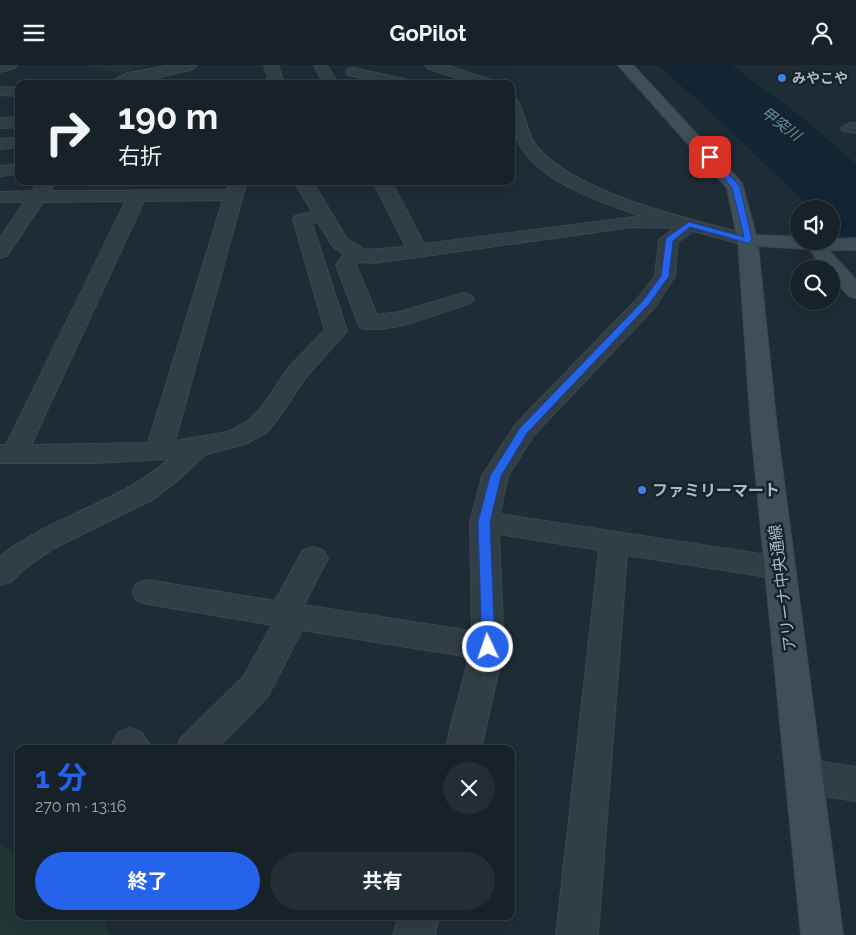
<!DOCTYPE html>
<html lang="ja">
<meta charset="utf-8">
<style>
:root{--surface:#162128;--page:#232e34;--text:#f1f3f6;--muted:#9ea3a8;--line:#353e45;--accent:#2563eb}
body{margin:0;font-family:Raleway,"Noto Sans JP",sans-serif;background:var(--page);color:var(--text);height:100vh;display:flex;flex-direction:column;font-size:19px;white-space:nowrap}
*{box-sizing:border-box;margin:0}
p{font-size:16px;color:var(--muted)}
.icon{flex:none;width:28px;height:28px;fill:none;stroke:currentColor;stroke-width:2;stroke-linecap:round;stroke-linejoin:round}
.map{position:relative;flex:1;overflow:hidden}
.details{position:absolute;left:15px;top:680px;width:500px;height:175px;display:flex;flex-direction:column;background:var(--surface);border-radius:10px;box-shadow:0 5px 20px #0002,0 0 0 1px var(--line)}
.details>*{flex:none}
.top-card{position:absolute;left:15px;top:15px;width:500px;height:105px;border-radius:10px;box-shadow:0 5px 20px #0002,0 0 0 1px var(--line);background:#162128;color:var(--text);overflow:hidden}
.fabs{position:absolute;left:790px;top:135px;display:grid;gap:10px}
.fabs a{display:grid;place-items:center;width:50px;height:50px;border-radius:50%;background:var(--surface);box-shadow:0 5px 20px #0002,0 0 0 1px var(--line);font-size:25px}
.pin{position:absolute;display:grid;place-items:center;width:42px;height:42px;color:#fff;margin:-21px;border-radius:10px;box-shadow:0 2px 8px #0006}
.me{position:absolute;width:55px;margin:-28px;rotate:357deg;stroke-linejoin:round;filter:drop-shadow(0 0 4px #0008)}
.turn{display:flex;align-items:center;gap:18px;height:105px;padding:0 20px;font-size:22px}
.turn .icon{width:65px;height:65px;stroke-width:2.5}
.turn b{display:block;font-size:35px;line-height:42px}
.round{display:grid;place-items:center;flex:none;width:52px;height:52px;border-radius:26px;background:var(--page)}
.headline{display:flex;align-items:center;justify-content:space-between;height:85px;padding:0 20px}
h1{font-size:30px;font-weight:700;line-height:38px;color:var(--accent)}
.primary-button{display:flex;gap:10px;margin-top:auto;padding:10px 20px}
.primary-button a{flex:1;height:58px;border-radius:30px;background:var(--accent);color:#fff;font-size:20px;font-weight:700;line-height:58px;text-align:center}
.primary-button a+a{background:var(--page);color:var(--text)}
header{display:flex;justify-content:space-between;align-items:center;height:65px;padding:0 20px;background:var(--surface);font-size:22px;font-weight:700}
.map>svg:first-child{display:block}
.green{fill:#203735}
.water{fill:#122532}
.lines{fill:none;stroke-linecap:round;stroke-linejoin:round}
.street-casing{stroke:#3b474f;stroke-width:2}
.secondary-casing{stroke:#3b474f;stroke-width:2}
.street{fill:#313e46;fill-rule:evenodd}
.secondary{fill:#3f4e59;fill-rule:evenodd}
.route{fill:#2563eb;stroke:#184099}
.shop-dot{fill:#3f7fe0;stroke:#17232a;stroke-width:2}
.labels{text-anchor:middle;stroke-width:5;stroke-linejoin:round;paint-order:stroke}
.far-poi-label{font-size:14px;font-weight:bold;fill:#abb9c4;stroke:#17232a;text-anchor:start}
.far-water-label{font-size:15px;font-style:italic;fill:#628ba5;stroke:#17232a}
.poi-label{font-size:16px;font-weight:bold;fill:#abb9c4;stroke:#17232a;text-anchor:start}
.street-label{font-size:16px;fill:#abb9c4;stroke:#17232a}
</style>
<header><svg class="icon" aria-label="menu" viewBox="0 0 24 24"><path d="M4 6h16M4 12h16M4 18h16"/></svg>GoPilot<svg class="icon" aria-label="person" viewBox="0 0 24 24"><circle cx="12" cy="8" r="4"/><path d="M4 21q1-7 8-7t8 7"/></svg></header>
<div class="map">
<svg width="856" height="870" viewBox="0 0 856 870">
<rect width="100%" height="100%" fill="#1e2c36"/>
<g class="green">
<path d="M 88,0 L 149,0 L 119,9 Z"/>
<path d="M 0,780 L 19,788 L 19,851 L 102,851 L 110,870 L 0,870 Z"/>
</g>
<path class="water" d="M 657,0 L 731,0 L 803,53 L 856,99 L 856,184 L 831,161 L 831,144 L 812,144 L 699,36 Z"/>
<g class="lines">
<defs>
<g id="street">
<path d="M 0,0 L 17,0 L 15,3 L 0,7 Z"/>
<path d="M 171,0 L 196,1 L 194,4 C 166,11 134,19 105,19 L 128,8 Z"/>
<path d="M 264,0 L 278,0 L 284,19 L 270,19 Z"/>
<path d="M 317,0 L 327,0 L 338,19 L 324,19 L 315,2 Z"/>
<path d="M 425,0 L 446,0 L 494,16 L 496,19 L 474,19 L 427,3 Z"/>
<path d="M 353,3 L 414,16 L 416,19 L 388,19 L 348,10 L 346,7 L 348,4 Z"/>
<path d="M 0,22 L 19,23 L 19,31 L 0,30 Z"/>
<path d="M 511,32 L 516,33 C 526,47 526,69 537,82 C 578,130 695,156 755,171 L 758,175 L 755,179 L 748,181 L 693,166 L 678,177 L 675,211 L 654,243 L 533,371 L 508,411 L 500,449 L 780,492 L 790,495 L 795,503 L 790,511 L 780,514 L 627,490 L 598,870 L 556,870 L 599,485 L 499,469 L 504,582 L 481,684 L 445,684 L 469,592 L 302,565 L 268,631 L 217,684 L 176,684 L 181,673 L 244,611 L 272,560 L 147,539 L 136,535 L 132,527 L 136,519 L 147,515 L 275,536 L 303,485 L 313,482 L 323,485 L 328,493 L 304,540 L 472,566 L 470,457 L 482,411 L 515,360 L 638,233 L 655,211 L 659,175 L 674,163 L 632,162 L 375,198 L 359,197 L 356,200 L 377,250 L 400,247 L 463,228 L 470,230 L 474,234 L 470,238 C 443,247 389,270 361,263 L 358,258 L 336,200 L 344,189 L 333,182 L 318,157 L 312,158 L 347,266 L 306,312 L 278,354 L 266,368 L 245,379 L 206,389 L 176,417 L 152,435 L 56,482 L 24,504 L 11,517 L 0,520 L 0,491 L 4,488 C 56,450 120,437 169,394 L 96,398 L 0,398 L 0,380 L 6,380 L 126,136 L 43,137 L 7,191 L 0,193 L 0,173 L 24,137 L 0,137 L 0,127 L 32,126 L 39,116 L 51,116 L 54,120 L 50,126 L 227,125 L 229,116 L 247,116 L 175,376 L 228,367 L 248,356 L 261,343 L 289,302 L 325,265 L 293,155 L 295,151 L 312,147 L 294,116 L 312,116 L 347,174 L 365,185 L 406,182 L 373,116 L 391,116 L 424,179 L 641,151 C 603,138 540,117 520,80 C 512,65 511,48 511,32 ZM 223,135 L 148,378 L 31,380 L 144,136 Z"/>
<path d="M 19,52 L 19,62 L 0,63 L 0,53 Z"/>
<path d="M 849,58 L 856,58 L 856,68 L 843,66 L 841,63 Z"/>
<path d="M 19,72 L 19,82 L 0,84 L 0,74 Z"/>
<path d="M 19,99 L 19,109 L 0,111 L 0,101 Z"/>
<path d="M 130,663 L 142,668 L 153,684 L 115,684 L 112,679 L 118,668 Z"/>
<path d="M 804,694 L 856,702 L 856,736 L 804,728 L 791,723 L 786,711 L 791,699 Z"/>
<path d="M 399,851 L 439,851 L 435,870 L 393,870 Z"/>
</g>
<path id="secondary" d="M 618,0 L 633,0 L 742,118 L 756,170 L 799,172 L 799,176 L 856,173 L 856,185 L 829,185 L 856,215 L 856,233 L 849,231 L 831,213 L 831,204 L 822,204 L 810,184 L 758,181 L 777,363 L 843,870 L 801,870 L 751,363 L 738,175 L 727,123 Z"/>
</defs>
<use href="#street" class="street-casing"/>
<use href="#secondary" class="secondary-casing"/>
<use href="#street" class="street"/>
<use href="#secondary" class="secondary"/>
</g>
<path class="route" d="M 708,90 L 713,90 L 740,122 L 752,175 L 748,178 L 690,162 L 673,176 L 669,211 L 649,239 L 527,368 L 501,411 L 490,457 L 495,582 L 493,586 L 484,586 L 482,582 L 478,457 L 490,411 L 520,363 L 643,236 L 661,211 L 666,173 L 689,157 L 744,172 L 732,123 L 708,93 Z"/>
<g class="shop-dot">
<circle cx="782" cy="13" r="5"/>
<circle cx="642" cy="425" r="5"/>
</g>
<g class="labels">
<g class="far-poi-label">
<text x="792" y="18">みやこや</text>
</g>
<g class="far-water-label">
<text transform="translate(781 59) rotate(37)" y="5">甲突川</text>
</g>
<g class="poi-label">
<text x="652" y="431">ファミリーマート</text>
</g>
<g class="street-label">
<text transform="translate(782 523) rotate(-97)" y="6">アリーナ中央通線</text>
</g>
</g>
</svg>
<div class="fabs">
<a><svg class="icon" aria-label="sound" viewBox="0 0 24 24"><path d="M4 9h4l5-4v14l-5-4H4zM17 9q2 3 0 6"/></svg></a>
<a><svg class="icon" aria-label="search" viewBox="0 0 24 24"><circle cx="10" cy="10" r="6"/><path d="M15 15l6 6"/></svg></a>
</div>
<div class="pin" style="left:710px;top:92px;background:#d93025"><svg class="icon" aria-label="arrive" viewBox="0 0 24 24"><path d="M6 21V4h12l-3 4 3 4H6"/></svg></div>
<svg class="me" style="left:488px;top:582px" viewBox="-20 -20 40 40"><circle r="17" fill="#2563eb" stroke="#fff" stroke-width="3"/><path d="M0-11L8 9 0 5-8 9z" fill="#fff"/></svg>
<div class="top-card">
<div class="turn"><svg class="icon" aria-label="right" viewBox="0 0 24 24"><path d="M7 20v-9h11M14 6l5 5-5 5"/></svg><div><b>190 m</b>右折</div></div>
</div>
<section class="details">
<div class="headline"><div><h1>1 分</h1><p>270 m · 13:16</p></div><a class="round"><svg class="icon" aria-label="close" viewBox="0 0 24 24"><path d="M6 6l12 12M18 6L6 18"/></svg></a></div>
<div class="primary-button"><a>終了</a><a>共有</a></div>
</section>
</div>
